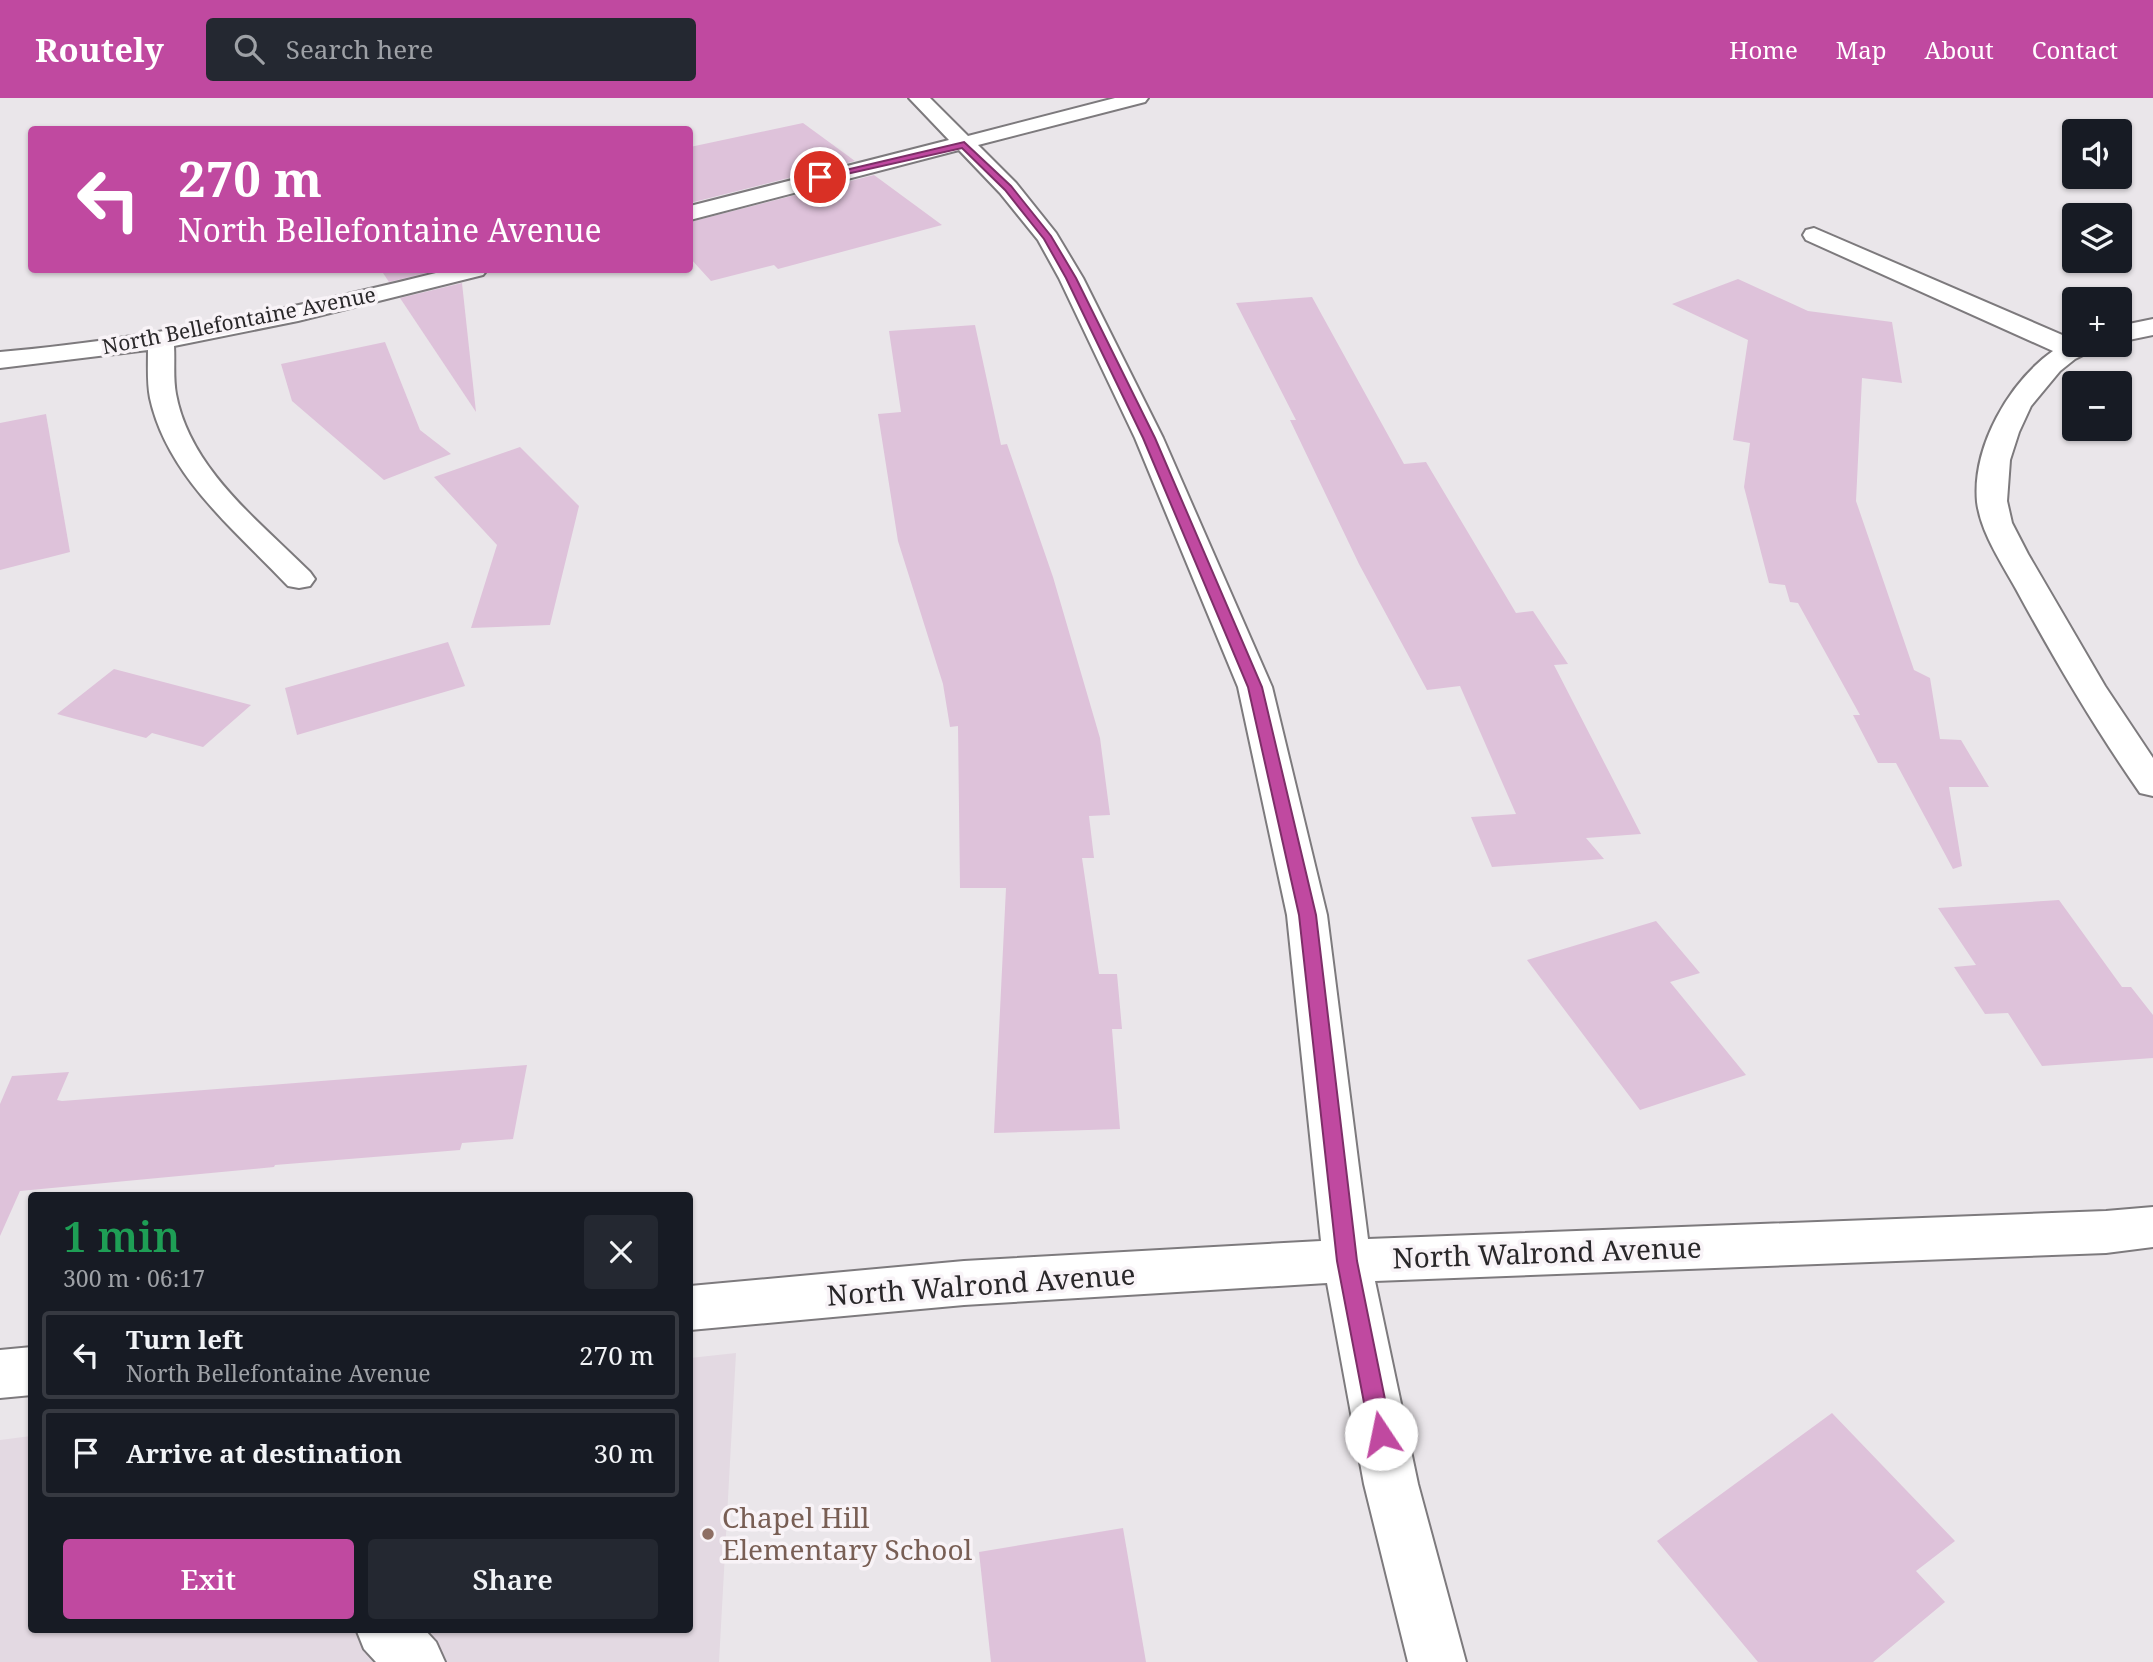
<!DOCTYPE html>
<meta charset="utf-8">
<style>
:root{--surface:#171b24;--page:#242831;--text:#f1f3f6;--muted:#9ea1a6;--line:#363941;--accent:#c049a0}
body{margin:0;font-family:"Noto Serif",serif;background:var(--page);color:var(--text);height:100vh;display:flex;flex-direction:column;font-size:26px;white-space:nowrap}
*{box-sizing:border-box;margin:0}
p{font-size:23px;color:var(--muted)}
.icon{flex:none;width:38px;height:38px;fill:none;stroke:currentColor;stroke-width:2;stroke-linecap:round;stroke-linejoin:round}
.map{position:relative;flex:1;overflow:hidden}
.sheet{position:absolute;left:28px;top:1094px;width:665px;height:441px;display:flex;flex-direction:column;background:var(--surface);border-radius:7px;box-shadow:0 2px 5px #0004}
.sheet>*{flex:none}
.guide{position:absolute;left:28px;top:28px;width:665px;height:147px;border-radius:7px;box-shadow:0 2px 5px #0004;background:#c049a0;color:#fff;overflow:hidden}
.controls{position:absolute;left:2062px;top:21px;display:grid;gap:14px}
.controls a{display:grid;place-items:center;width:70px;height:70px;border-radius:7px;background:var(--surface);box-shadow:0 2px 5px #0004;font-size:35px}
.pin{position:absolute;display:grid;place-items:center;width:60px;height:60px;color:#fff;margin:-30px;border:4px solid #fff;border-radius:50%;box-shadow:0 2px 7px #0007}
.me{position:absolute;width:77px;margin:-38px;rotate:349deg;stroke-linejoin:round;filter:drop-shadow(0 0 5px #0008)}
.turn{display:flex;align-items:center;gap:24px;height:147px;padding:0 35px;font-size:32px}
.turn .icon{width:91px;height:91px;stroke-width:2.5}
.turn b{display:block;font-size:49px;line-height:60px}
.round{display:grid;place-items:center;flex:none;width:74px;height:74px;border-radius:7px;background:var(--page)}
.headline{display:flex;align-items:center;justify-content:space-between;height:119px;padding:0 35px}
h1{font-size:42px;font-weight:600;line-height:52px;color:#1e9e55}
.action{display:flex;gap:14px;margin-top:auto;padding:14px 35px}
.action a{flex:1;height:80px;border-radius:7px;background:var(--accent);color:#fff;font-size:28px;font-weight:600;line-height:80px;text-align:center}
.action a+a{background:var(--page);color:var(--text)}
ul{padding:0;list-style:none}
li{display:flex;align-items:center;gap:21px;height:88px;margin:0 14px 10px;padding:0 21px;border:4px solid var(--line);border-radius:7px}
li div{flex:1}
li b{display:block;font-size:26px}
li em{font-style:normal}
header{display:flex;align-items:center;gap:42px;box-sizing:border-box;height:98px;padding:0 35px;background:var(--accent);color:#fff}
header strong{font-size:33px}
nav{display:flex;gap:38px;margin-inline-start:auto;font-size:24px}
.search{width:490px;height:63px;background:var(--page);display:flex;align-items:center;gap:18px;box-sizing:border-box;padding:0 24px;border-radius:7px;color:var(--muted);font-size:26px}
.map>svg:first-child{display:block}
.built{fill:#e3d9e2}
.building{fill:#dec2da}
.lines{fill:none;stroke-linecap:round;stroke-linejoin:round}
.service-casing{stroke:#7d7a7d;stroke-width:4}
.minor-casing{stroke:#7d7a7d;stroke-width:4}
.service{fill:#fff;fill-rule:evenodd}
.minor{fill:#fff;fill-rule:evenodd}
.route{fill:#c049a0;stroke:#7d2f68;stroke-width:2}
.education-dot{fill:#8d6e63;stroke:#f8f3f7;stroke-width:2.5}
.labels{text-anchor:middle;stroke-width:7;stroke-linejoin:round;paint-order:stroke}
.far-street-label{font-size:21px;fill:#292729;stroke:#f8f3f7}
.near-street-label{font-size:28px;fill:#292729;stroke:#f8f3f7}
.near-education-label{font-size:28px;fill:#785e54;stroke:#f8f3f7;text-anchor:start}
</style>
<header>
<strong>Routely</strong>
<div class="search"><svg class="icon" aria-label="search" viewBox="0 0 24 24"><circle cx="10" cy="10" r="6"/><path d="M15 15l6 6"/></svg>Search here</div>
<nav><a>Home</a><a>Map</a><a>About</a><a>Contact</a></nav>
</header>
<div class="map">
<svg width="2153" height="1564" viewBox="0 0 2153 1564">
<rect width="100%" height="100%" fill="#eae6ea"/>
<path class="built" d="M 736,1255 L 719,1564 L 0,1564 L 0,1342 L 31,1338 L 32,1531 L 690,1531 L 690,1260 Z"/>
<g class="building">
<path d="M 803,25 L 855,63 L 690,105 L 690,49 Z"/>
<path d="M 874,77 L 942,127 L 778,171 L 774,167 L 711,183 L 690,160 L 690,124 Z"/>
<path d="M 381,172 L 439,172 L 389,184 Z"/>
<path d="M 1738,181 L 1808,213 L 1892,224 L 1902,285 L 1862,280 L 1856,403 L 1914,572 L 1930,580 L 1940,641 L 1961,642 L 1989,689 L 1949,689 L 1962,768 L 1953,771 L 1896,665 L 1878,665 L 1853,617 L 1860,617 L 1798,505 L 1790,504 L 1785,487 L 1769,485 L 1744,389 L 1750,345 L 1733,342 L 1748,242 L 1672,206 Z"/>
<path d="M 462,185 L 476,314 L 400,200 Z"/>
<path d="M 1312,199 L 1404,366 L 1426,364 L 1516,515 L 1533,513 L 1568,566 L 1554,567 L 1641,736 L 1586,740 L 1604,761 L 1492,769 L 1471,719 L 1516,716 L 1460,588 L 1427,592 L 1359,466 L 1290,322 L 1296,322 L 1236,205 Z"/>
<path d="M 975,227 L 1001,347 L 1007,346 L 1053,479 L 1100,640 L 1110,717 L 1089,718 L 1094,760 L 1082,760 L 1099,876 L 1117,876 L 1122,931 L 1112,931 L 1120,1031 L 994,1035 L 1006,790 L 960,790 L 958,628 L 950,629 L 943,586 L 898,443 L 878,316 L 901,314 L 889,233 Z"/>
<path d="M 385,244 L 420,332 L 451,356 L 384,382 L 292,303 L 281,266 Z"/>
<path d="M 46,316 L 70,454 L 0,472 L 0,325 Z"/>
<path d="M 520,349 L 579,408 L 550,527 L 471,530 L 497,447 L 434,379 Z"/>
<path d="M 448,544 L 465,588 L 297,637 L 285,590 Z"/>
<path d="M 114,571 L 251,607 L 203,649 L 152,635 L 146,640 L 57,616 Z"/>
<path d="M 2059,802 L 2122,889 L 2131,889 L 2153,917 L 2153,960 L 2042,968 L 2008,915 L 1985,916 L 1954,869 L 1976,867 L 1938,810 Z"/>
<path d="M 1656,823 L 1700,875 L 1670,884 L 1746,977 L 1640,1012 L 1527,862 Z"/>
<path d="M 527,967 L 513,1041 L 462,1045 L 460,1052 L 275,1067 L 274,1069 L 20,1093 L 0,1138 L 0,1006 L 12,978 L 69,974 L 57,1002 L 62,1003 Z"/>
<path d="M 1832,1315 L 1955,1443 L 1916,1473 L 1945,1504 L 1873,1564 L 1758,1564 L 1657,1443 Z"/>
<path d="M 1123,1430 L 1146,1564 L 991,1564 L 979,1454 Z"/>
</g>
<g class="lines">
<defs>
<path id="service" d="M 356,1531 L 424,1531 L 436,1544 L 445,1564 L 376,1564 L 364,1551 Z"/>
<g id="minor">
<path d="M 909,0 L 930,0 L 968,38 L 1115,0 L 1148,0 L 1145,4 L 978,47 L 1016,85 L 1056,135 L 1083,180 L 1163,340 L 1272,589 L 1327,817 L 1368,1141 L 2106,1113 L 2153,1109 L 2153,1149 L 2106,1155 L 1375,1183 L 1418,1386 L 1466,1564 L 1408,1564 L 1364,1386 L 1327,1185 L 964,1207 L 690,1232 L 690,1188 L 964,1163 L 1321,1143 L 1287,817 L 1238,589 L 1135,340 L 1059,180 L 1038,142 L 1000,95 L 959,52 L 690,122 L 690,108 L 949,42 Z"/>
<path d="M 1814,130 L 2074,242 L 2074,247 L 2097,247 L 2093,252 L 2075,261 L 2060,273 L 2031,308 L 2019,334 L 2010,362 L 2007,403 L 2012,425 L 2028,456 L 2105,588 L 2153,660 L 2153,698 L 2140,695 C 2094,629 2054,561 2016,491 C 2001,464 1981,435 1977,404 C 1972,349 2009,284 2053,253 L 1806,142 L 1803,137 L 1806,132 Z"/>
<path d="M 448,172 L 487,172 L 483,177 L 298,223 L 174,248 C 175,264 173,280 176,296 C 190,371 259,423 310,474 L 315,481 L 310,488 L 299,490 L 288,488 C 235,432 167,378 150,300 C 147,285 148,268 148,252 L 0,270 L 0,254 C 152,241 300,209 448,172 Z"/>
<path d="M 2153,221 L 2153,237 L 2119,244 L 2119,228 Z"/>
<path d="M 32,1249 L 32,1297 L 0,1300 L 0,1252 Z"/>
</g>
</defs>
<use href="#service" class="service-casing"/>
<use href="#minor" class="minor-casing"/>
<use href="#service" class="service"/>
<use href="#minor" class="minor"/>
</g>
<path class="route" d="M 964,44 L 1011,88 L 1051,138 L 1076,180 L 1155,340 L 1262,589 L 1316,817 L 1357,1163 L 1392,1336 L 1389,1343 L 1381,1347 L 1373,1343 L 1370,1336 L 1337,1163 L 1299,817 L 1248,589 L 1143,340 L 1066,180 L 1044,141 L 1005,92 L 962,50 L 820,82 L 816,79 Z"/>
<circle class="education-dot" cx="708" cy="1436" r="7"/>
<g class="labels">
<g class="far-street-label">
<text transform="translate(239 223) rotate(-11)" y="7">North Bellefontaine Avenue</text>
</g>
<g class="near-street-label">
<text transform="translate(1547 1155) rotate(-2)" y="10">North Walrond Avenue</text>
<text transform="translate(981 1187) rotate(-4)" y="10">North Walrond Avenue</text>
</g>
<g class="near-education-label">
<text x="722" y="1430">Chapel Hill<tspan x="722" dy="32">Elementary School</tspan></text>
</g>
</g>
</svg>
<div class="controls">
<a><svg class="icon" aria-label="sound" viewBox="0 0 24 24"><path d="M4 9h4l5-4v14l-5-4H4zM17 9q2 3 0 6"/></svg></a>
<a><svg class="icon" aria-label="layers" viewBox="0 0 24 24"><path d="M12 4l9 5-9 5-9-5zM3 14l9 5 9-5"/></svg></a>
<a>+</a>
<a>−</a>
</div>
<div class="pin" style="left:820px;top:79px;background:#d93025"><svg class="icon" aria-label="arrive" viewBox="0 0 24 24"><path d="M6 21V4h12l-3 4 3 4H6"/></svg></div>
<svg class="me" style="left:1381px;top:1336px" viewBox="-20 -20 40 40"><circle r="19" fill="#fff"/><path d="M0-13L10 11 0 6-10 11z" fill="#c049a0"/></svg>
<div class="guide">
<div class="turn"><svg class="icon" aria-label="left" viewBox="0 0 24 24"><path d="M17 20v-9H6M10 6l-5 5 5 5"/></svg><div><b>270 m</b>North Bellefontaine Avenue</div></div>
</div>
<section class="sheet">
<div class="headline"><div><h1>1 min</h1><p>300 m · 06:17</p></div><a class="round"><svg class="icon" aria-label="close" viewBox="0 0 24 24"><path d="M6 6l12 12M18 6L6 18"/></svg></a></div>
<ul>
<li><svg class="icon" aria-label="left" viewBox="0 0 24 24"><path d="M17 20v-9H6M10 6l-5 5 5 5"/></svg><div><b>Turn left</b><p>North Bellefontaine Avenue</p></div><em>270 m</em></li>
<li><svg class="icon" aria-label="arrive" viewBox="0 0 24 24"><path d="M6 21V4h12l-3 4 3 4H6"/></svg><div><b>Arrive at destination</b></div><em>30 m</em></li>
</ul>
<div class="action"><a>Exit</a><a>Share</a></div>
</section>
</div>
